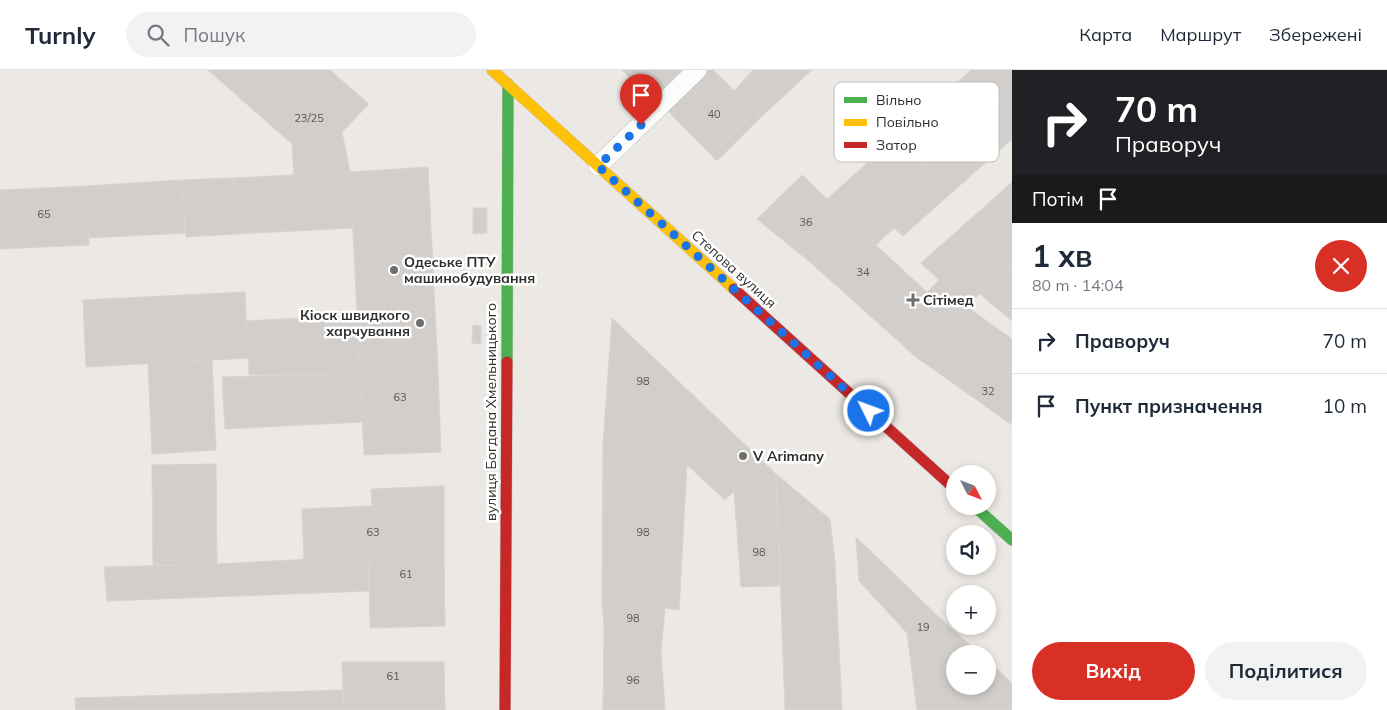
<!DOCTYPE html>
<html lang="uk">
<meta charset="utf-8">
<style>
:root{--surface:#fff;--page:#f2f2f3;--text:#1f2937;--muted:#747a83;--line:#e0e1e3;--accent:#d93025}
body{margin:0;font-family:Mulish,sans-serif;background:var(--page);color:var(--text);height:100vh;display:flex;flex-direction:column;font-size:19px;white-space:nowrap}
*{box-sizing:border-box;margin:0}
p{font-size:16px;color:var(--muted)}
.icon{flex:none;width:28px;height:28px;fill:none;stroke:currentColor;stroke-width:2;stroke-linecap:round;stroke-linejoin:round}
.map{position:relative;flex:1;overflow:hidden}
.panel{display:flex;flex-direction:column;background:var(--surface);width:375px}
.panel>*{flex:none}
.hud{background:#202124;color:#fff;overflow:hidden}
.needle{width:32px;rotate:132deg}
.controls{position:absolute;left:946px;top:395px;display:grid;gap:10px}
.controls a{display:grid;place-items:center;width:50px;height:50px;border-radius:50%;background:var(--surface);box-shadow:0 2px 8px #0003;font-size:25px}
.pin{position:absolute;display:grid;place-items:center;width:42px;height:42px;color:#fff;margin:-51px -21px;border-radius:50% 50% 50% 0;rotate:-45deg;box-shadow:0 0 5px #0007}
.pin .icon{rotate:45deg}
.me{position:absolute;width:55px;margin:-28px;rotate:312deg;stroke-linejoin:round;filter:drop-shadow(0 0 4px #0008)}
.turn{display:flex;align-items:center;gap:18px;height:105px;padding:0 20px;font-size:22px}
.turn .icon{width:65px;height:65px;stroke-width:2.5}
.turn b{display:block;font-size:35px;line-height:42px}
.then{display:flex;align-items:center;height:48px;padding:0 20px;background:#0003;gap:10px;font-size:19px}
.round{display:grid;place-items:center;flex:none;width:52px;height:52px;border-radius:26px;background:var(--page)}
.overview{display:flex;align-items:center;justify-content:space-between;height:85px;padding:0 20px}
h1{font-size:30px;font-weight:700;line-height:38px}
.cta{display:flex;gap:10px;margin-top:auto;padding:10px 20px}
.cta a{flex:1;height:58px;border-radius:30px;background:var(--accent);color:#fff;font-size:20px;font-weight:700;line-height:58px;text-align:center}
.cta a+a{background:var(--page);color:var(--text)}
ul{padding:0;list-style:none}
li{display:flex;align-items:center;gap:15px;height:65px;padding:0 20px;border-top:1px solid var(--line)}
li div{flex:1}
li b{display:block;font-size:19px}
li em{font-style:normal}
header{display:flex;align-items:center;gap:30px;box-sizing:border-box;height:70px;padding:0 25px;background:var(--surface);border-bottom:1px solid var(--line)}
header strong{font-size:24px}
nav{display:flex;gap:28px;margin-inline-start:auto;font-size:18px}
.search{width:350px;height:45px;background:var(--page);display:flex;align-items:center;gap:12px;box-sizing:border-box;padding:0 18px;border-radius:28px;color:var(--muted);font-size:19px}
main{display:flex;flex:1;min-height:0}
.map>svg:first-child{display:block}
.building{fill:#d1cecb;stroke:#d7d4d0}
.lines{fill:none;stroke-linecap:round;stroke-linejoin:round}
.lane-casing{stroke:#c5c4c5;stroke-width:20}
.fast-casing{stroke:#c5c4c5;stroke-width:12}
.slow-casing{stroke:#c5c4c5;stroke-width:12}
.jam-casing{stroke:#c5c4c5;stroke-width:12}
.lane{stroke:#fcfcfb;stroke-width:19}
.fast{stroke:#4caf50;stroke-width:11}
.slow{stroke:#ffc107;stroke-width:11}
.jam{stroke:#c62828;stroke-width:11}
.route{stroke:#1a73e8;stroke-width:9;stroke-dasharray:0 16.2}
.poi-dot{fill:#706f6e;stroke:#fff;stroke-width:2}
.labels{text-anchor:middle;stroke-width:5;stroke-linejoin:round;paint-order:stroke}
.number-label{font-size:11px;fill:#585857}
.poi-label{font-size:14px;font-weight:bold;fill:#2e2e2e;stroke:#fff;text-anchor:start}
.street-label{font-size:14px;fill:#2e2e2e;stroke:#fff}
.key{fill:#fff;stroke:#c0c0c0;stroke-width:1}
.key-label{font-size:14px;fill:#2e2e2e}
</style>
<header>
<strong>Turnly</strong>
<div class="search"><svg class="icon" aria-label="search" viewBox="0 0 24 24"><circle cx="10" cy="10" r="6"/><path d="M15 15l6 6"/></svg>Пошук</div>
<nav><a>Карта</a><a>Маршрут</a><a>Збережені</a></nav>
</header>
<main>
<div class="map">
<svg width="1012" height="640" viewBox="0 0 1012 640">
<rect width="100%" height="100%" fill="#ece8e4"/>
<g class="building">
<path d="M 208,0 L 330,0 L 369,34 L 342,62 L 350,102 L 294,105 L 292,74 Z"/>
<path d="M 622,0 L 693,0 L 658,36 Z"/>
<path d="M 707,0 L 713,0 L 761,47 L 717,91 L 667,40 Z"/>
<path d="M 753,0 L 812,0 L 761,47 L 734,21 Z"/>
<path d="M 971,0 L 1012,0 L 1012,18 L 855,156 L 827,129 Z"/>
<path d="M 1012,18 L 1012,69 L 903,166 L 894,158 L 876,175 L 855,156 Z"/>
<path d="M 428,97 L 438,300 L 360,303 L 350,102 Z"/>
<path d="M 350,102 L 353,158 L 236,164 L 233,108 Z"/>
<path d="M 802,105 L 855,156 L 811,193 L 757,149 Z"/>
<path d="M 233,108 L 236,164 L 186,167 L 182,110 Z"/>
<path d="M 182,110 L 185,163 L 88,168 L 86,116 Z"/>
<path d="M 1012,112 L 1012,194 L 966,236 L 916,287 L 811,193 L 855,156 L 927,222 L 939,210 L 921,193 Z"/>
<path d="M 86,116 L 89,175 L 0,179 L 0,120 Z"/>
<path d="M 473,138 L 487,138 L 487,163 L 473,164 Z"/>
<path d="M 1012,194 L 1012,251 L 980,224 Z"/>
<path d="M 245,222 L 248,288 L 86,297 L 83,230 Z"/>
<path d="M 966,236 L 1012,269 L 1012,355 L 916,287 Z"/>
<path d="M 357,245 L 360,303 L 249,305 L 246,251 Z"/>
<path d="M 612,248 L 776,404 L 734,421 L 725,430 L 672,381 L 603,374 Z"/>
<path d="M 473,255 L 481,256 L 481,274 L 472,273 Z"/>
<path d="M 212,290 L 216,380 L 152,384 L 148,294 Z"/>
<path d="M 438,300 L 441,382 L 364,385 L 360,303 Z"/>
<path d="M 360,303 L 362,352 L 225,359 L 222,307 Z"/>
<path d="M 603,374 L 672,381 L 687,395 L 679,540 L 602,530 Z"/>
<path d="M 216,394 L 217,494 L 153,495 L 152,395 Z"/>
<path d="M 776,404 L 830,449 L 835,492 L 778,448 Z"/>
<path d="M 776,404 L 780,516 L 741,517 L 734,421 Z"/>
<path d="M 444,416 L 444,485 L 304,490 L 302,439 L 372,436 L 371,419 Z"/>
<path d="M 778,448 L 835,492 L 842,640 L 785,640 Z"/>
<path d="M 856,467 L 944,552 L 953,640 L 917,640 L 907,563 L 859,511 Z"/>
<path d="M 444,485 L 445,556 L 370,558 L 369,486 Z"/>
<path d="M 369,486 L 369,521 L 107,531 L 104,497 L 217,494 Z"/>
<path d="M 602,530 L 665,538 L 661,580 L 604,559 Z"/>
<path d="M 944,552 L 980,584 L 955,584 L 955,616 L 988,616 L 988,591 L 1012,613 L 1012,640 L 953,640 Z"/>
<path d="M 604,559 L 661,580 L 665,640 L 603,640 Z"/>
<path d="M 342,592 L 444,592 L 445,640 L 344,640 Z"/>
<path d="M 343,620 L 344,640 L 76,640 L 75,628 Z"/>
</g>
<g class="lines">
<defs>
<path id="lane" d="M 598,96 L 697,0"/>
<g id="fast">
<path d="M 507,292 L 508,14"/>
<path d="M 974,436 L 1012,470"/>
</g>
<path id="slow" d="M 492,0 L 734,219"/>
<g id="jam">
<path d="M 734,219 L 955,419"/>
<path d="M 505,640 L 507,292"/>
</g>
</defs>
<use href="#lane" class="lane-casing"/>
<use href="#fast" class="fast-casing"/>
<use href="#slow" class="slow-casing"/>
<use href="#jam" class="jam-casing"/>
<use href="#lane" class="lane"/>
<use href="#fast" class="fast"/>
<use href="#slow" class="slow"/>
<use href="#jam" class="jam"/>
</g>
<g class="lines">
<path class="route" d="M 641,55 L 598,96 L 869,341"/>
</g>
<g class="poi-dot">
<circle cx="394" cy="200" r="5"/>
<path d="M910.5 222.5h5v5h5v5h-5v5h-5v-5h-5v-5h5z"/>
<circle cx="420" cy="253" r="5"/>
<circle cx="743" cy="386" r="5"/>
</g>
<g class="labels">
<g class="number-label">
<text x="714" y="48">40</text>
<text x="309" y="52">23/25</text>
<text x="44" y="148">65</text>
<text x="806" y="156">36</text>
<text x="863" y="206">34</text>
<text x="643" y="315">98</text>
<text x="988" y="325">32</text>
<text x="400" y="331">63</text>
<text x="373" y="466">63</text>
<text x="643" y="466">98</text>
<text x="759" y="486">98</text>
<text x="406" y="508">61</text>
<text x="633" y="552">98</text>
<text x="923" y="561">19</text>
<text x="393" y="610">61</text>
<text x="633" y="614">96</text>
</g>
<g class="poi-label">
<text x="404" y="197">Одеське ПТУ<tspan x="404" dy="16">машинобудування</tspan></text>
<text x="923" y="235">Сітімед</text>
<text x="410" y="250" text-anchor="end">Кіоск швидкого<tspan x="410" dy="16">харчування</tspan></text>
<text x="753" y="391">V Arimany</text>
</g>
<g class="street-label">
<text transform="translate(734 199) rotate(42)" y="5">Степова вулиця</text>
<text transform="translate(491 342) rotate(-90)" y="5">вулиця Богдана Хмельницького</text>
</g>
</g>
<rect x="834" y="12" width="165" height="80" rx="8" class="key"/>
<rect x="844" y="27" width="23" height="6" fill="#4caf50"/>
<rect x="844" y="49" width="23" height="7" fill="#ffc107"/>
<rect x="844" y="72" width="23" height="6" fill="#c62828"/>
<g class="key-label">
<text x="876" y="35">Вільно</text>
<text x="876" y="57">Повільно</text>
<text x="876" y="80">Затор</text>
</g>
</svg>
<div class="controls">
<a><svg class="needle" viewBox="-14 -14 28 28"><path d="M0-13l5 13h-10z" fill="#e53935"/><path d="M0 13l5-13h-10z" fill="#747a83"/></svg></a>
<a><svg class="icon" aria-label="sound" viewBox="0 0 24 24"><path d="M4 9h4l5-4v14l-5-4H4zM17 9q2 3 0 6"/></svg></a>
<a>+</a>
<a>−</a>
</div>
<div class="pin" style="left:641px;top:55px;background:#d93025"><svg class="icon" aria-label="arrive" viewBox="0 0 24 24"><path d="M6 21V4h12l-3 4 3 4H6"/></svg></div>
<svg class="me" style="left:869px;top:341px" viewBox="-20 -20 40 40"><circle r="17" fill="#1a73e8" stroke="#fff" stroke-width="3"/><path d="M0-11L8 9 0 5-8 9z" fill="#fff"/></svg>
</div>
<section class="panel">
<div class="hud">
<div class="turn"><svg class="icon" aria-label="right" viewBox="0 0 24 24"><path d="M7 20v-9h11M14 6l5 5-5 5"/></svg><div><b>70 m</b>Праворуч</div></div>
<div class="then">Потім<svg class="icon" aria-label="arrive" viewBox="0 0 24 24"><path d="M6 21V4h12l-3 4 3 4H6"/></svg></div>
</div>
<div class="overview"><div><h1>1 хв</h1><p>80 m · 14:04</p></div><a class="round" style="background:#d93025;color:#fff"><svg class="icon" aria-label="close" viewBox="0 0 24 24"><path d="M6 6l12 12M18 6L6 18"/></svg></a></div>
<ul>
<li><svg class="icon" aria-label="right" viewBox="0 0 24 24"><path d="M7 20v-9h11M14 6l5 5-5 5"/></svg><div><b>Праворуч</b></div><em>70 m</em></li>
<li><svg class="icon" aria-label="arrive" viewBox="0 0 24 24"><path d="M6 21V4h12l-3 4 3 4H6"/></svg><div><b>Пункт призначення</b></div><em>10 m</em></li>
</ul>
<div class="cta"><a>Вихід</a><a>Поділитися</a></div>
</section>
</main>
